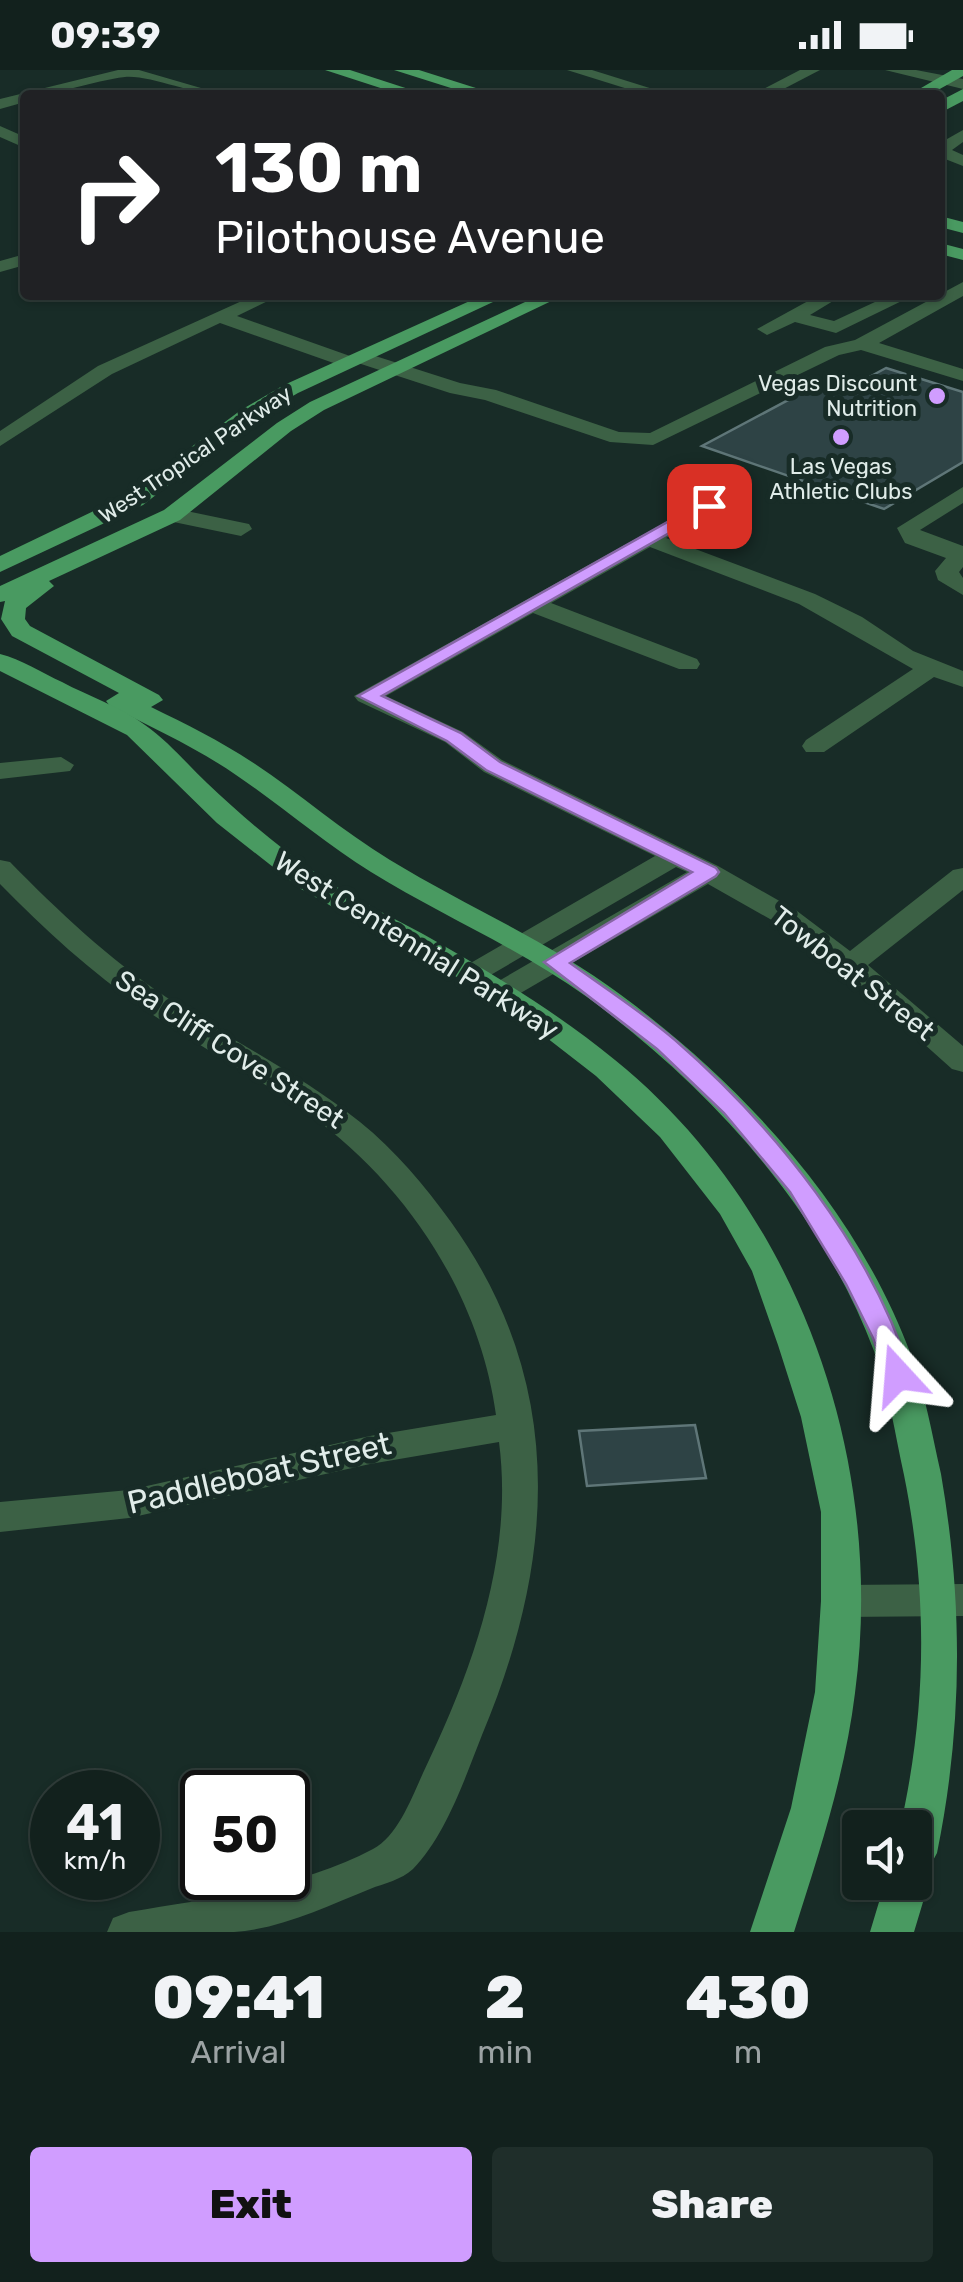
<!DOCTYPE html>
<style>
:root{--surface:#12211d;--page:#1f2e2a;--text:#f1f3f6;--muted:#9ca3a4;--line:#313e3b;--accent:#d09dff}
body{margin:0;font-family:Rubik,sans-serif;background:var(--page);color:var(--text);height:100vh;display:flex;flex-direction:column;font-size:38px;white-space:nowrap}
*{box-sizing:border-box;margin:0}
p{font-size:32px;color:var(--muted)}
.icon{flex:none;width:55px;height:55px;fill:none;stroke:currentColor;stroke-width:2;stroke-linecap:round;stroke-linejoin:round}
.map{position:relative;height:1862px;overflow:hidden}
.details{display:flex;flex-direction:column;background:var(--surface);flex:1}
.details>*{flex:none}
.guide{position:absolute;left:20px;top:20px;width:925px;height:210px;border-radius:10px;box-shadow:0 2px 8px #0004,0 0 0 2px var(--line);background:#202124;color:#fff;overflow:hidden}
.fabs{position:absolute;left:842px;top:1740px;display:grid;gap:20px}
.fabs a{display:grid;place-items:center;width:90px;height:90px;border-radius:10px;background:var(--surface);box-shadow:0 2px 8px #0004,0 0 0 2px var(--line);font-size:50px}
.speed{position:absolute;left:30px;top:1700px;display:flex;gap:20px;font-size:50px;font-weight:700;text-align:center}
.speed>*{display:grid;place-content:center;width:130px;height:130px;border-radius:50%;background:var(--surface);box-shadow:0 2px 8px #0004,0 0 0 2px var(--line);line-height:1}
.speed small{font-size:25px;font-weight:400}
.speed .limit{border:5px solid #111;border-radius:15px;background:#fff;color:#111}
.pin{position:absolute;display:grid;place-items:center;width:85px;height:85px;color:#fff;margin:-42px;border-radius:20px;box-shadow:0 5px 15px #0006}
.me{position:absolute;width:110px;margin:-55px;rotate:341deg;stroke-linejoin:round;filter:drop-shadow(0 0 8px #0008)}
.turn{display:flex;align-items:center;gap:35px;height:210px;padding:0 30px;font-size:45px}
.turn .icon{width:130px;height:130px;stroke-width:2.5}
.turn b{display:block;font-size:70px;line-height:85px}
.eta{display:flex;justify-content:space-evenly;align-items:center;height:170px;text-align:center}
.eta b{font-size:60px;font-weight:800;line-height:70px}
.button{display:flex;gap:20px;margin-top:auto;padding:20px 30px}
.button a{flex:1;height:115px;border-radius:10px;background:var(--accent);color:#111;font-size:40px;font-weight:800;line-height:115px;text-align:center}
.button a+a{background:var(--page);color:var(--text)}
.status{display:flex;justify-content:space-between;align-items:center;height:70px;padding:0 50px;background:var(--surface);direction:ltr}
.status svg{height:28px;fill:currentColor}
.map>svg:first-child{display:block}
.building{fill:#2e4345;stroke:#5f7678;stroke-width:2.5}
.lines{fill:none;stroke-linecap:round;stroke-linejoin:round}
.minor{fill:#3c6145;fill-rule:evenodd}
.major{fill:#499a61;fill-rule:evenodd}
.route{fill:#d09dff;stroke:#8766a6;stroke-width:2.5}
.poi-dot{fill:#d09dff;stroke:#182c27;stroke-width:4}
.labels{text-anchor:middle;stroke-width:10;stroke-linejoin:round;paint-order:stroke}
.far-poi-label{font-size:22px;fill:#e0ece9;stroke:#182c27;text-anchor:end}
.far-street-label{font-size:22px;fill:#e0ece9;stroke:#182c27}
.street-label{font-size:28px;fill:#e0ece9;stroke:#182c27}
.near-street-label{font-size:32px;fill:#e0ece9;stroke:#182c27}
</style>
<div class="status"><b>09:39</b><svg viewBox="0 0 49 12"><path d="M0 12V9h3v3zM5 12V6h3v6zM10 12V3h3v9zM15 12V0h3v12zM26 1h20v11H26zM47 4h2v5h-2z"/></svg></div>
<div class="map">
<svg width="963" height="1862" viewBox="0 0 963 1862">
<rect width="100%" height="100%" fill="#182c27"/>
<g class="building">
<path d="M 886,298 L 963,322 L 963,392 L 884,439 L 702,376 L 837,304 L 860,312 Z"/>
<path d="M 695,1355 L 706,1408 L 587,1416 L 579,1361 Z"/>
</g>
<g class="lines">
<g class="minor">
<path d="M 118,0 L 139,0 L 225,25 C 192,25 151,5 125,7 C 91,11 60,25 25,25 L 25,32 L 0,39 L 0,29 Z"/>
<path d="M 567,0 L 592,0 L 672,25 L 647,25 Z"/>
<path d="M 800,0 L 820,0 L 772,25 L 752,25 Z"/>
<path d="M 885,0 L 916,0 L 963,9 L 963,19 Z"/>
<path d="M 0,56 L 25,67 L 25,78 L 0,67 Z"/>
<path d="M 963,60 L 963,72 L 952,80 L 963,85 L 963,96 L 940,87 L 940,73 Z"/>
<path d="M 25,184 L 25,195 L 0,202 L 0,191 Z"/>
<path d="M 963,212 L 963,226 L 879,273 L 963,299 L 963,311 L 861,280 L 839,285 L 653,375 L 610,372 L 485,330 L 450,323 L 358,293 L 349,298 L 342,296 L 220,253 L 112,304 L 0,376 L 0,361 L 98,296 L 255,225 L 280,225 L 237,246 L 350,286 L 366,283 L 460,313 L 496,320 L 619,362 L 650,363 L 825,277 L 855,270 Z"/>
<path d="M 819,225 L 843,225 L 810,245 L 834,251 L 890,225 L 914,225 L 836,263 L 795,252 L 767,265 L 757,259 Z"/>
<path d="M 963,417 L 963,433 L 920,460 L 963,476 L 963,497 L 959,502 L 963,508 L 963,525 L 938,510 L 935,501 L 946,488 L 905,473 L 897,458 Z"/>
<path d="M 709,428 L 720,435 L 717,440 L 666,468 L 815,524 L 862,547 L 913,581 L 963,601 L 963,617 L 934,607 L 824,682 L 806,682 L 802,676 L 806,670 L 913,599 L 799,534 L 650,477 L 551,533 L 697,589 L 700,594 L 697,599 L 679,599 L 533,543 L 386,626 L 463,662 L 502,690 L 718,796 L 797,841 L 850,881 L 953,800 L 963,798 L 963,820 L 868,895 L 963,976 L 963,1002 L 952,999 L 866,922 L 777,853 L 708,814 L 512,928 L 490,928 L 486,922 L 490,916 L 687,802 L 676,797 L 482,910 L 462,910 L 457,904 L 462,898 L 655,786 L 484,702 L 445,672 L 358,631 L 354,626 Z"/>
<path d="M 172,438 L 249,454 L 252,459 L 241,466 L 164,450 L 161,445 Z"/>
<path d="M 61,687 L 74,695 L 70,701 L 0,709 L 0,693 Z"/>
<path d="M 0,790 L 10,792 C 58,841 109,889 166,927 C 230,970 300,1004 360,1052 C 396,1081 424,1115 451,1152 C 567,1313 556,1489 482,1665 C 465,1708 446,1765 413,1799 C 401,1810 385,1813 370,1819 C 327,1836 281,1859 234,1862 C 192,1862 149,1862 107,1862 L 113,1848 L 129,1842 C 210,1828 300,1818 373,1779 C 398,1766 412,1727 423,1703 C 472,1601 514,1487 499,1372 L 370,1394 L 129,1448 L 0,1462 L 0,1432 L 129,1420 L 370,1366 L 496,1345 C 480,1225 406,1114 309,1044 C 256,1006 197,976 143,938 C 91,902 44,859 0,814 Z"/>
<path d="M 963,1514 L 963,1546 L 841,1547 L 827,1542 L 821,1531 L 827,1520 L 841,1515 Z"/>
</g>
<g class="major">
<path d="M 325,0 L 350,0 L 427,25 L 402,25 Z"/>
<path d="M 394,0 L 419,0 L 498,25 L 473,25 Z"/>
<path d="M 952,0 L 963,0 L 963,6 L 929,25 L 909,25 Z"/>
<path d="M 963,19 L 963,31 L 940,43 L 940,31 Z"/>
<path d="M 940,146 L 963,152 L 963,163 L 940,157 Z"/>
<path d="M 940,173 L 963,179 L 963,190 L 940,184 Z"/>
<path d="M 483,225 L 508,225 L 298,323 L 255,348 L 143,435 L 0,502 L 0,486 L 127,425 L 241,340 L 284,315 Z"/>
<path d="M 540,225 L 564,225 L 324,340 L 291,361 L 180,450 L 49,511 L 54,516 L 26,538 L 25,549 L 30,556 L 159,625 L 163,630 L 151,637 C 186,654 220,671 252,692 C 299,723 342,761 390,790 C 467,837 549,871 621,925 C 744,1016 857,1139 911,1285 C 925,1323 932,1364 941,1404 C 963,1531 963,1656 937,1783 L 930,1796 L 923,1799 L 929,1812 L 914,1862 L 870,1862 L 885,1812 L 915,1812 L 915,1758 L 900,1758 C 927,1639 928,1524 904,1405 C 895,1364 889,1321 874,1281 C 820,1137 709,1017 587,927 C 519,878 442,846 371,802 C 324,773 282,736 236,705 C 197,678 153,658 110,636 L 106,631 L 119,623 L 12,566 L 1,549 L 5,531 L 0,532 L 0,516 L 164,440 L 277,353 L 310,332 Z"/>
<path d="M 0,584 C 21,589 42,603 62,612 C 88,626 121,637 145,655 C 168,671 187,694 207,713 C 242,746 279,778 319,805 C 351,828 388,845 423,864 C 490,902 555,941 615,990 C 799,1139 886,1390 855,1623 C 845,1705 819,1783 794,1862 L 750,1862 L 791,1738 L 815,1622 L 821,1531 L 821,1442 L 801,1347 L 778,1275 L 752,1201 L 720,1144 L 660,1067 L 596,1006 L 538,961 L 462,910 L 301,819 L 217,753 L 127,665 L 0,601 Z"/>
</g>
</g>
<path class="route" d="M 703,432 L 717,436 L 382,626 L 461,663 L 500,692 L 716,798 L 719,802 L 716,806 L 570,893 C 605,918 642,942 675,970 C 775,1057 872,1178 911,1305 L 907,1312 L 888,1312 L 873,1268 L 846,1214 L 790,1122 L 724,1043 L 657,979 L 544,892 L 692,802 L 486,700 L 447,671 L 358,626 Z"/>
<g class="poi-dot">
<circle cx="937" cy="326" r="10"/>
<circle cx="841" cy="367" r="10"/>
</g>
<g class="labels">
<g class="far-poi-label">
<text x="917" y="321">Vegas Discount<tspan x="917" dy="25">Nutrition</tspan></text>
<text x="841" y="404" text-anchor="middle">Las Vegas<tspan x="841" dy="25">Athletic Clubs</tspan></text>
</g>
<g class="far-street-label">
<text transform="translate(195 384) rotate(-34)" y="8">West Tropical Parkway</text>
</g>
<g class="street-label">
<text transform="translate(417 875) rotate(32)" y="10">West Centennial Parkway</text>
<text transform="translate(853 903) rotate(38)" y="10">Towboat Street</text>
<text transform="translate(230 979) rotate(33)" y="10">Sea Cliff Cove Street</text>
</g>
<g class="near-street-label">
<text transform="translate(259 1403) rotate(-13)" y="11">Paddleboat Street</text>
</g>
</g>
</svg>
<div class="fabs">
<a><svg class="icon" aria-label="sound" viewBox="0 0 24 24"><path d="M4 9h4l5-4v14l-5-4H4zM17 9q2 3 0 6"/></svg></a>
</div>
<div class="speed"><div>41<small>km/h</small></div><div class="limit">50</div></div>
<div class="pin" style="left:709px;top:436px;background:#d93025"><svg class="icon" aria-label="arrive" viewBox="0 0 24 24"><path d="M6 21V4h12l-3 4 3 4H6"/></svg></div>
<svg class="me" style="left:898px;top:1305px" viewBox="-20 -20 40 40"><path d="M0-17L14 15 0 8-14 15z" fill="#d09dff" stroke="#fff" stroke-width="4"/></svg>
<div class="guide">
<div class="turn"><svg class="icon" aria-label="right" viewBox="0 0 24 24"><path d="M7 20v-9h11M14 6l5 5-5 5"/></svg><div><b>130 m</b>Pilothouse Avenue</div></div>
</div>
</div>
<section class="details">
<div class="eta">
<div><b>09:41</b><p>Arrival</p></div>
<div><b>2</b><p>min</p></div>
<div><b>430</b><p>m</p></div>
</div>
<div class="button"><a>Exit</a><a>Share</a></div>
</section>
